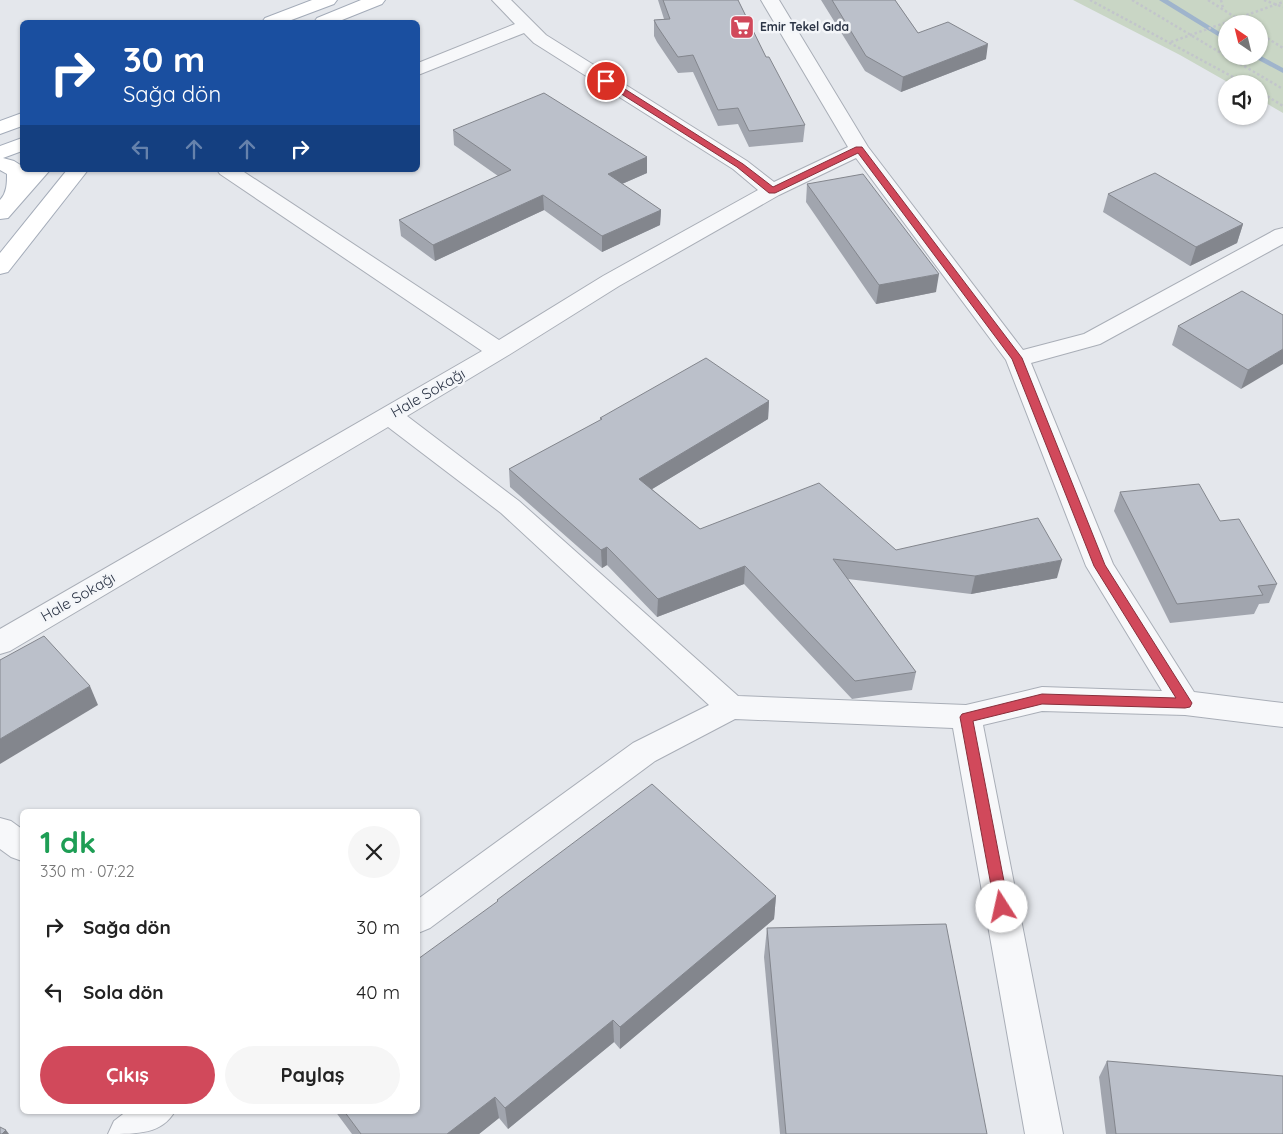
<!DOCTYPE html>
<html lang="tr">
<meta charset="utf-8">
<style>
:root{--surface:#fff;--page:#f6f6f6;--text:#222;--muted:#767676;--accent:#d1495b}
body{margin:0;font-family:Quicksand,sans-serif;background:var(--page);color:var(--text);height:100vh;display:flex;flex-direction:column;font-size:19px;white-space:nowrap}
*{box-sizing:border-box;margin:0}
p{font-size:16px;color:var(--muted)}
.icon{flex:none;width:28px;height:28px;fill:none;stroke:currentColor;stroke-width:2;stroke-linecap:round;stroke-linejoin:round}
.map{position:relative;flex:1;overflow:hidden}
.drawer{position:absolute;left:20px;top:809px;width:400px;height:305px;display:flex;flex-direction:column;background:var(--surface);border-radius:8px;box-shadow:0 1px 4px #0004}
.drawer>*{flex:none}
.hud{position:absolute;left:20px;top:20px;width:400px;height:152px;border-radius:8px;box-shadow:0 1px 4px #0004;background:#1a4fa0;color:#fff;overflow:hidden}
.needle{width:32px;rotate:325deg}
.buttons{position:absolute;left:1218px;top:15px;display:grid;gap:10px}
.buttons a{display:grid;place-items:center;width:50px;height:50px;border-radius:50%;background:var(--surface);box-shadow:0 1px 4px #0004;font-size:25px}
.pin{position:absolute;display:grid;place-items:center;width:42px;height:42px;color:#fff;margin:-21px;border:2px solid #fff;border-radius:50%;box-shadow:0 1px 5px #0007}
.me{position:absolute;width:55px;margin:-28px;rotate:350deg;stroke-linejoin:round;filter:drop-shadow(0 0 4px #0008)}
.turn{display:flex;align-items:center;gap:18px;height:105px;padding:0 20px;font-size:22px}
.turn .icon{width:65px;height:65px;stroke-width:2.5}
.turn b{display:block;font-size:35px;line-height:42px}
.lanes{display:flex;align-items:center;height:48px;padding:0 20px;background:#0003;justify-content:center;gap:25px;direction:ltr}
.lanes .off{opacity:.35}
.round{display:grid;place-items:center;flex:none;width:52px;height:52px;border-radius:26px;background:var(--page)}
.overview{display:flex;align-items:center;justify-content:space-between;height:85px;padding:0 20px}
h1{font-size:30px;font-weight:700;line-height:38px;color:#1e9e55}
.cta{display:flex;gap:10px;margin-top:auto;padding:10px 20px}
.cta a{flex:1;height:58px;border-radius:30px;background:var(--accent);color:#fff;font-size:20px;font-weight:700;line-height:58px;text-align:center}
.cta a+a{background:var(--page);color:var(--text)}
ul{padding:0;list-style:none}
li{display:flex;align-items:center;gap:15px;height:65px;padding:0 20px}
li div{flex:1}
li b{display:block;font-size:19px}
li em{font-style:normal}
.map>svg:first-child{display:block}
.green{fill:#c9d6c5;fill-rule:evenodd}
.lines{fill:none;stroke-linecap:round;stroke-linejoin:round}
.stream{fill:#9fb4cc;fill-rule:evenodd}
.minor-casing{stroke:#a9aeb7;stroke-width:2}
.major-casing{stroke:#a3abb8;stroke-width:2}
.path{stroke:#c2c5cb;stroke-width:2.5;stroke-dasharray:2.5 2.5;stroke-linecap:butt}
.minor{fill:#f7f8fa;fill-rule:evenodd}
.major{fill:#fff;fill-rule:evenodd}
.wall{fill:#a1a5ae}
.shaded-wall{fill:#83868d}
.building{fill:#bbc0ca;stroke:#83868d}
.route{fill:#d1495b;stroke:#882f3b}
.labels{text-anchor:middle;stroke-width:5;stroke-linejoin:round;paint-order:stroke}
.far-poi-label{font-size:12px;font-weight:bold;fill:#2b3445;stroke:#f4f6f9;text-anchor:start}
.street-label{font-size:15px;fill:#2b3445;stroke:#f4f6f9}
</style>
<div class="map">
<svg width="1283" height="1134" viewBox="0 0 1283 1134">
<rect width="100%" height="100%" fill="#e4e7ec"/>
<path class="green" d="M 1073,0 L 1283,0 L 1283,113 L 1259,99 L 1259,84 L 1231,84 L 1180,55 ZM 1226,24 L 1259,24 L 1259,56 L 1226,56 Z"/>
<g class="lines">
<g class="stream">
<path d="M 1159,0 L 1168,0 L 1226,36 L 1226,41 Z"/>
<path d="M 1259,55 L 1283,68 L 1283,73 L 1251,56 Z"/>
</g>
<defs>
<g id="minor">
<path d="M 492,0 L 511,0 L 546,35 L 747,161 L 774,182 L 848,147 L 761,0 L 779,0 L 868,147 L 1023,350 L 1084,334 L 1275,230 L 1283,228 L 1283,244 L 1100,344 L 1031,363 L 1113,564 L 1194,692 L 1283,703 L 1283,727 L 1185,715 L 1042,711 L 983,725 L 1063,1134 L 1025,1134 L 953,728 L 735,719 L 655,761 L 430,928 L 418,933 L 418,899 L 633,743 L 709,705 L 501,513 L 388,427 L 10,651 L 0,654 L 0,629 L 482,351 L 220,174 L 217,170 L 241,170 L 499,340 L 603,276 L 758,190 L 733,169 L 534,43 L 524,33 L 418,75 L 418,63 L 515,24 ZM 856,158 L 1006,360 L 1086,566 L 1162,691 L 1042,687 L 966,705 L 738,696 L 519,501 L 407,416 L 507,356 L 619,286 L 779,195 Z"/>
<path d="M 0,818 L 11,821 L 22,829 L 22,861 L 11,857 L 0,849 Z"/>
<path d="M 127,1111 L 175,1111 C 162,1134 138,1134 108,1134 L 114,1121 Z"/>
</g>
<g id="major">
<path d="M 312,0 L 337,0 L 334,4 L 286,22 L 262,22 L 265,18 Z"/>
<path d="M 361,0 L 385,0 L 382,4 L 337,22 L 314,22 L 317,18 Z"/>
<path d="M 22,113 L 22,126 L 0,134 L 0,121 Z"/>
<path d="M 22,138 L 22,151 L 3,158 L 14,161 L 22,166 L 22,170 L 50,170 L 8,218 L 0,219 L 0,200 C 7,193 7,183 7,174 L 0,170 L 0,146 Z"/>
<path d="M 67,170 L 88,170 L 8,272 L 0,274 L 0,253 Z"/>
</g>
</defs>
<use href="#minor" class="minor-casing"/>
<use href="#major" class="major-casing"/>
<g class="path">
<path d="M 1090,0 L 1246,84"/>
<path d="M 1132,0 L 1226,56"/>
<path d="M 1208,0 L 1246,24"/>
<path d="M 1221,0 L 1223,8"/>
<path d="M 1264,0 L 1283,7"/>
<path d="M 1259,33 L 1283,48"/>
<path d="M 1171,42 L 1283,2"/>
<path d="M 1227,56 L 1283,89"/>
<path d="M 1259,91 L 1283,106"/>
</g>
<use href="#minor" class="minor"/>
<use href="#major" class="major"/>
</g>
<g class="wall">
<path d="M 658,0 L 738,0 L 766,57 L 805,125 L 803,142 L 749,147 L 738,124 L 718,126 L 693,72 L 678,73 L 657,42 L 654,36 L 654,20 L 664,19 Z"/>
<path d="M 821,0 L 895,0 L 918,33 L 986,59 L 901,92 L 865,71 Z"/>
<path d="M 453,130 L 647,157 L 647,173 L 622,184 L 661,210 L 660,225 L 602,252 L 544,210 L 435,261 L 401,236 L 399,220 L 498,176 L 454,145 Z"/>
<path d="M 807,184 L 936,292 L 876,304 L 806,202 Z"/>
<path d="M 1108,194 L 1243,224 L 1237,243 L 1190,266 L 1103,212 Z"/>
<path d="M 1283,315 L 1241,389 L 1172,345 L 1178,326 Z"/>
<path d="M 769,401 L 768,419 L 652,489 L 700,529 L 896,550 L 1057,578 L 971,594 L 848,579 L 916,672 L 912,690 L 852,699 L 744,584 L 657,617 L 607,565 L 602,568 L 510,487 L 509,469 L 601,420 L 600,418 Z"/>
<path d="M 1120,492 L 1220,521 L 1277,584 L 1269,603 L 1259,604 L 1254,614 L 1170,623 L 1114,511 Z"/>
<path d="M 776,896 L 774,919 L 620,1049 L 614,1042 L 508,1129 L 499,1118 L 479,1134 L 352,1134 L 335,1111 L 418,1111 L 498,901 L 497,900 Z"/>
<path d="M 767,928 L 987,1134 L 780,1134 L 764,957 Z"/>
<path d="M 1107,1061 L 1283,1134 L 1106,1134 L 1099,1077 Z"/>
</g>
<g class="shaded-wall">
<path d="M 988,44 L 986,59 L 901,92 L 903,77 Z"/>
<path d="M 647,157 L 647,173 L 608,190 L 608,174 Z"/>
<path d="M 543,195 L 544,210 L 435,261 L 433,245 Z"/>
<path d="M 661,210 L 660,225 L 602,252 L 602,236 Z"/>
<path d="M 1243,224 L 1237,243 L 1190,266 L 1196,247 Z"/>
<path d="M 939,274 L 936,292 L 876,304 L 879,285 Z"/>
<path d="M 1283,349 L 1283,364 L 1241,389 L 1248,370 Z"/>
<path d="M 769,401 L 768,419 L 639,497 L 639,479 Z"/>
<path d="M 607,547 L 607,565 L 602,568 L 601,550 Z"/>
<path d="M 1062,560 L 1057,578 L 971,594 L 975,576 Z"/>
<path d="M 745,566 L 744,584 L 657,617 L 658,599 Z"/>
<path d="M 90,686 L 98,705 L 0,764 L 0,739 Z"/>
<path d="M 776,896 L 774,919 L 620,1049 L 620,1027 Z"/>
<path d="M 613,1020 L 614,1042 L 508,1129 L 505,1108 Z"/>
<path d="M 495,1097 L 499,1118 L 479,1134 L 447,1134 Z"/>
<path d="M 6,1130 L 9,1134 L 2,1134 Z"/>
</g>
<g class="building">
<path d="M 663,0 L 738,0 L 766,57 L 769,57 L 805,125 L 749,131 L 738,108 L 718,110 L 693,55 L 678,57 L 657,26 L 654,20 L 670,19 Z"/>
<path d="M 832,0 L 895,0 L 918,33 L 948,22 L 988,44 L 903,77 L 866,56 Z"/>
<path d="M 544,93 L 647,157 L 608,174 L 661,210 L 602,236 L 543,195 L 433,245 L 399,220 L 511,170 L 453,130 Z"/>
<path d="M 1155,173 L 1243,224 L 1196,247 L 1108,194 Z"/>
<path d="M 863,174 L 939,274 L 879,285 L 807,184 Z"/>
<path d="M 1242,291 L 1283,315 L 1283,349 L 1248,370 L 1178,326 Z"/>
<path d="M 706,358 L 769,401 L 639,479 L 700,529 L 819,483 L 896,550 L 1038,518 L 1062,560 L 975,576 L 833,559 L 916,672 L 855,681 L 745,566 L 658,599 L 607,547 L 601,550 L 509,469 L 602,419 L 600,418 Z"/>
<path d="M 1199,484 L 1220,521 L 1239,519 L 1277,584 L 1258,586 L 1263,595 L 1177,604 L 1120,492 Z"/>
<path d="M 44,636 L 90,686 L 0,739 L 0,660 Z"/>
<path d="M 652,784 L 776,896 L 620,1027 L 613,1020 L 505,1108 L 495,1097 L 447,1134 L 361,1134 L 344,1111 L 418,1111 L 418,959 L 498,901 L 497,900 Z"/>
<path d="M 946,924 L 987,1134 L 786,1134 L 767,928 Z"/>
<path d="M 1107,1061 L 1283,1076 L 1283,1134 L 1116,1134 Z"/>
<path d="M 0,1127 L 6,1130 L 2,1134 L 0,1134 Z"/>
</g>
<path class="route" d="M 604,79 L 609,79 L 743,164 L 773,187 L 856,147 L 862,147 L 1022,358 L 1105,565 L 1192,703 L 1190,707 L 1185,708 L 1042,704 L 973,721 L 1009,907 L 1007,911 L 1002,913 L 997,911 L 995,907 L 960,717 L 962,714 L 1042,694 L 1176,698 L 1094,566 L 1012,359 L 858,153 L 775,193 L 769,193 L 737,167 L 604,83 Z"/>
<defs>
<symbol id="supermarket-square" viewBox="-11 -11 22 22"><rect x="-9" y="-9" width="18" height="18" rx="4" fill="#d1495b" stroke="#f4f6f9"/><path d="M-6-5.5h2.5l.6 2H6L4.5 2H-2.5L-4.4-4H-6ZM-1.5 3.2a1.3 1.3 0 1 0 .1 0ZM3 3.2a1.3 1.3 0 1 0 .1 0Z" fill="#fff"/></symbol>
</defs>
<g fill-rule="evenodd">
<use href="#supermarket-square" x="728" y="13" width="28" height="28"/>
</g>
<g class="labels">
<g class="far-poi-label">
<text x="760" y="31">Emir Tekel Gıda</text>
</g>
<g class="street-label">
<text transform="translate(428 393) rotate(-30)" y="5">Hale Sokağı</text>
<text transform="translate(78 597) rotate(-30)" y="5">Hale Sokağı</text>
</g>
</g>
</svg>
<div class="buttons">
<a><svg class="needle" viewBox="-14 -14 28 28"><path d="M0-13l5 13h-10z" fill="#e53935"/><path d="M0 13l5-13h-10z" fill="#767676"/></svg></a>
<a><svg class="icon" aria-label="sound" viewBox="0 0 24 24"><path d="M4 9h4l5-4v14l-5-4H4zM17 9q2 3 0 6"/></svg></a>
</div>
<div class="pin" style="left:606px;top:81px;background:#d93025"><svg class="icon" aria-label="arrive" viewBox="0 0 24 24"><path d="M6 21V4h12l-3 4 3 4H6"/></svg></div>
<svg class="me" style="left:1002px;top:907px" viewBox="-20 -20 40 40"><circle r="19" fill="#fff"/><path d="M0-13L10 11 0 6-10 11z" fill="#d1495b"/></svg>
<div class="hud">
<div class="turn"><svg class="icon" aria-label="right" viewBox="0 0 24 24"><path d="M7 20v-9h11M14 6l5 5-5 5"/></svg><div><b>30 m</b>Sağa dön</div></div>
<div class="lanes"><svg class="icon off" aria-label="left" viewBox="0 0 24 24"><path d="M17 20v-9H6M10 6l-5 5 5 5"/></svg><svg class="icon off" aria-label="ahead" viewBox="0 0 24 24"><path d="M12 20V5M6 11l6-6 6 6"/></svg><svg class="icon off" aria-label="ahead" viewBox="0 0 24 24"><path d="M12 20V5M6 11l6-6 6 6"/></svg><svg class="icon" aria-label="right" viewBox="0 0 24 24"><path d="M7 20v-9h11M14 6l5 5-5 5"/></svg></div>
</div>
<section class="drawer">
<div class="overview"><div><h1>1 dk</h1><p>330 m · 07:22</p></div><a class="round"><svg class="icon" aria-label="close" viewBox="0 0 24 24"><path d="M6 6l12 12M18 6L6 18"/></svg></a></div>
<ul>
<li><svg class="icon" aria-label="right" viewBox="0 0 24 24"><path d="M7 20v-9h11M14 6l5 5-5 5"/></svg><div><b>Sağa dön</b></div><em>30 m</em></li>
<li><svg class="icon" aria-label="left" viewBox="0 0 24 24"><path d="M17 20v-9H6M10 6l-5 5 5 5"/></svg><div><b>Sola dön</b></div><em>40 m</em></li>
</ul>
<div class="cta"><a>Çıkış</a><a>Paylaş</a></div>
</section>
</div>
